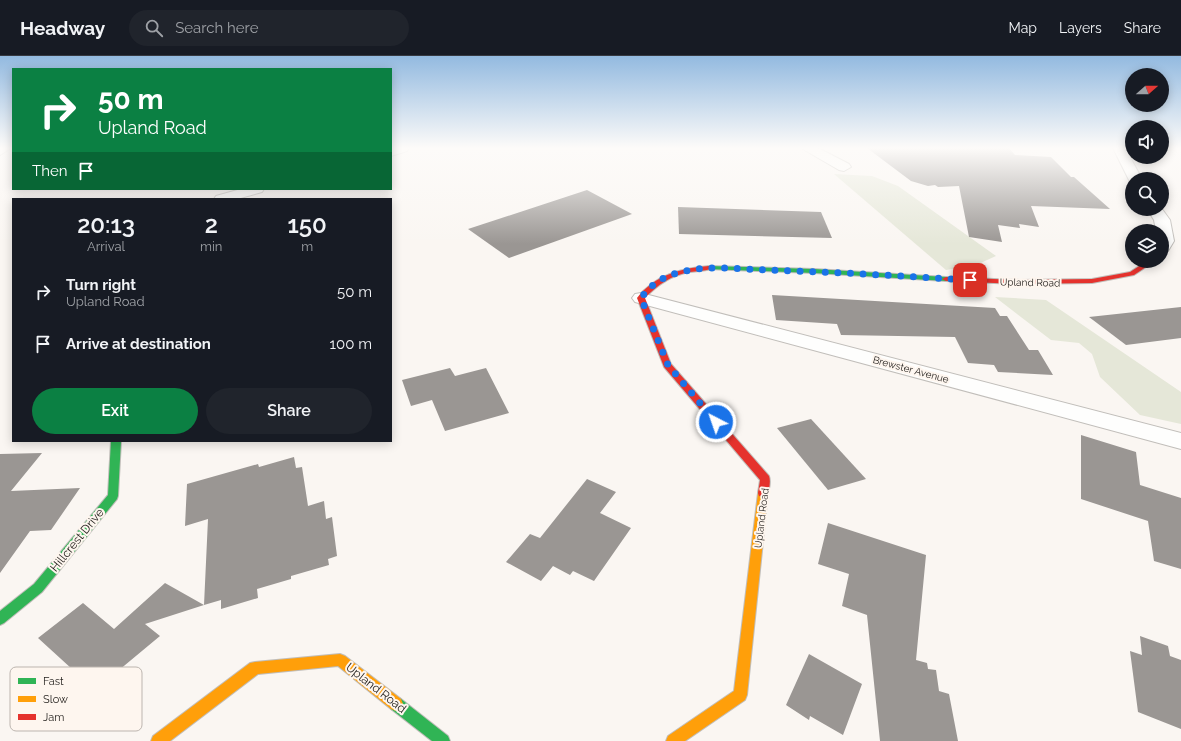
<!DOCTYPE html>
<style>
:root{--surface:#171b24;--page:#20242c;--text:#f1f3f6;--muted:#9ea1a6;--line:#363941;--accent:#0b8043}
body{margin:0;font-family:Raleway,sans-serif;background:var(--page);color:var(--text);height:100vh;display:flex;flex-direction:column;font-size:15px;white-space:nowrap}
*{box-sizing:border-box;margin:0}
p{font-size:13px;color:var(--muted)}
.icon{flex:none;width:22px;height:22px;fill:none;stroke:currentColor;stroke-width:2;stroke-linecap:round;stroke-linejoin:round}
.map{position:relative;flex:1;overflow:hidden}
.sheet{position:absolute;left:12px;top:142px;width:380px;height:244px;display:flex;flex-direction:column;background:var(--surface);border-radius:0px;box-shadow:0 2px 10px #0003}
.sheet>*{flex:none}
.top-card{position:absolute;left:12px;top:12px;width:380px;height:122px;border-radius:0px;box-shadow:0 2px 10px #0003;background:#0b8043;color:#fff;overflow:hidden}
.needle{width:26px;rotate:69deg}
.fabs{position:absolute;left:1125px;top:12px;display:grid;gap:8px}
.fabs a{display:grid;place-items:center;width:44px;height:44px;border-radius:50%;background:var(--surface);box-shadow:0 2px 10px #0003;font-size:20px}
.pin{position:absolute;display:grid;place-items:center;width:34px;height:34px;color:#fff;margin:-17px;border-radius:8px;box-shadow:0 2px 6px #0006}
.me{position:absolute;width:44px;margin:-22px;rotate:319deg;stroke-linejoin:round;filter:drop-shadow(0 0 3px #0008)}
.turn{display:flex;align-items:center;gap:14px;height:84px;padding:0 20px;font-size:18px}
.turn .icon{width:52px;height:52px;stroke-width:2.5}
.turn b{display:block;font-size:28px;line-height:34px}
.then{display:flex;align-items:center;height:38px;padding:0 20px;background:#0003;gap:8px;font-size:15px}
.eta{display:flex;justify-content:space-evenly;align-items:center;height:68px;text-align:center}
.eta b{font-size:24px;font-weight:600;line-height:28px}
.cta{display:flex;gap:8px;margin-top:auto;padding:8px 20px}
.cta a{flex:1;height:46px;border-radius:24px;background:var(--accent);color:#fff;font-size:16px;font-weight:600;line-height:46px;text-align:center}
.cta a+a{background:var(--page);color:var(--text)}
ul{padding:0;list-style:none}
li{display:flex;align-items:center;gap:12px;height:52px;padding:0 20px}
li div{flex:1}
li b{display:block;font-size:15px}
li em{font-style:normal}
header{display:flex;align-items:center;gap:24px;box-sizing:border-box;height:56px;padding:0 20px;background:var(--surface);border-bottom:1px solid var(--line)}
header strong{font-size:19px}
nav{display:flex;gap:22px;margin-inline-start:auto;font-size:14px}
.search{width:280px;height:36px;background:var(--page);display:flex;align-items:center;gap:10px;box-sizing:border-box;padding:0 14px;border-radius:22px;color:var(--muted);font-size:15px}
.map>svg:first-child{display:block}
.green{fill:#e5e7d8}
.building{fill:#9a9693}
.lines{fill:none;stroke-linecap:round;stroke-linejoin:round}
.street-casing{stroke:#c1beba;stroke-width:2}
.fast-casing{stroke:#c1beba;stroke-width:2}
.slow-casing{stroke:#c1beba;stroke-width:2}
.jam-casing{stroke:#c1beba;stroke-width:2}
.street{fill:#fefefd;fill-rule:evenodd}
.fast{fill:#30b455;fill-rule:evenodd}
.slow{fill:#ff9f0a;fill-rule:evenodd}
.jam{fill:#e5322d;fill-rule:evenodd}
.route{stroke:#1a73e8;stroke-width:7;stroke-dasharray:0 12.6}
.labels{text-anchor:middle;stroke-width:4;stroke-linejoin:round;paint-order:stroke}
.street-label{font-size:10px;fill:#211e1b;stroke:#fef6ef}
.near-street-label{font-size:12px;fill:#211e1b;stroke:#fef6ef}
.key{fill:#fef6ef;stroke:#bcb5af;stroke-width:1}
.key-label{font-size:11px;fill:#211e1b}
</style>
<header>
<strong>Headway</strong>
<div class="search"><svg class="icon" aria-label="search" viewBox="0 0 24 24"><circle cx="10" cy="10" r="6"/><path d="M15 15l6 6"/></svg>Search here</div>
<nav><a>Map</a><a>Layers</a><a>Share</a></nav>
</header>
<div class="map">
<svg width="1181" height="685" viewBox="0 0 1181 685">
<rect width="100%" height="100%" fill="#faf6f2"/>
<g class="green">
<path d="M 834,118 L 872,120 L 898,130 L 996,200 L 976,209 L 946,214 Z"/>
<path d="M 995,241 L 1046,244 L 1181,336 L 1181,368 L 1140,359 L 1100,321 L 1092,298 L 1079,287 L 1051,284 Z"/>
</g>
<g class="building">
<path d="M 867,92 L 1009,92 L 1015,99 L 1051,101 L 1071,121 L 1074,121 L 1110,153 L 1031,150 L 1039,171 L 1019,168 L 1020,172 L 998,169 L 1002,186 L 969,181 L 959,130 L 938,131 L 935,129 L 928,130 L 911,125 Z"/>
<path d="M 587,134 L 632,158 L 509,202 L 468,173 Z"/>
<path d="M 678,151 L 821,156 L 832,182 L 679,178 Z"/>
<path d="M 772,239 L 995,252 L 1000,260 L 1007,260 L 1029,294 L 1038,294 L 1053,319 L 998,316 L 994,309 L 968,307 L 955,281 L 841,279 L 837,268 L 776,264 Z"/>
<path d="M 1181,251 L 1181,282 L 1126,289 L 1089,261 Z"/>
<path d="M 450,312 L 455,320 L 486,312 L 509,357 L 445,375 L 432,344 L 411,350 L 402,324 Z"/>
<path d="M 811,363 L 866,423 L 828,434 L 777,372 Z"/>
<path d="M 1081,379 L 1136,396 L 1140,429 L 1181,442 L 1181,513 L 1154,505 L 1148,465 L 1081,443 Z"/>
<path d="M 42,397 L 11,435 L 80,432 L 51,474 L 30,475 L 0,517 L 0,398 Z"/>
<path d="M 294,401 L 296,412 L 302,411 L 308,450 L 324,445 L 326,463 L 332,461 L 337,500 L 328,503 L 329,509 L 291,520 L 291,523 L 257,533 L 258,542 L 221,553 L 221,544 L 204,549 L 208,463 L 185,470 L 187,428 L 258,408 L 259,411 Z"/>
<path d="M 587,423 L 616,436 L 600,457 L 631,472 L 594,525 L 573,515 L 570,519 L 553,510 L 541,525 L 506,506 L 530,478 L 540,482 Z"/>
<path d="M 828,467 L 926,499 L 916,604 L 927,607 L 928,613 L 936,614 L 939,635 L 949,638 L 958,685 L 880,685 L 867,559 L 842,550 L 849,518 L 818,508 Z"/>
<path d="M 165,527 L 204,549 L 145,568 L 160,580 L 95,634 L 38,582 L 83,547 L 114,573 Z"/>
<path d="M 1140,580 L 1168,590 L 1170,600 L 1181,604 L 1181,673 L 1138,656 L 1130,595 L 1142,599 Z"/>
<path d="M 809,598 L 862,628 L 843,679 L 810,660 L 809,664 L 786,649 Z"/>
</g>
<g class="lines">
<defs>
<g id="street">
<path d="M 0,92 L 11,92 L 0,99 Z"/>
<path d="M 391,92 L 409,92 L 407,95 L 391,100 Z"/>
<path d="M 801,92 L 818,92 L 849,108 L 851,111 L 844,115 L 839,114 Z"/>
<path d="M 1113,92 L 1125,92 L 1142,123 L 1132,123 L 1132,126 L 1130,126 Z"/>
<path d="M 241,133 L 264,133 L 262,136 L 237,143 L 214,143 L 216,140 Z"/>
<path d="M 1147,153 L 1162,153 L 1170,164 L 1174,185 L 1168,195 L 1162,197 L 1162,175 L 1156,175 L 1154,164 Z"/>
<path d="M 641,237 L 1181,377 L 1181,393 L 635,246 L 632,242 L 635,238 Z"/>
</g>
<g id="fast">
<path d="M 709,210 L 814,213 L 946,221 L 950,223 L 946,225 L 814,217 L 707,213 L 707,211 Z"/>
<path d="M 111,385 L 121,385 L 118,440 L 117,443 L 42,536 L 4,567 L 0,569 L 0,555 L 34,528 L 108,439 Z"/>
<path d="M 396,641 L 401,643 L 448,680 L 450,685 L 432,685 L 391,653 L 389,648 L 391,643 Z"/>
</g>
<g id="slow">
<path d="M 763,433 L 767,434 L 768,437 L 747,639 L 745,644 L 685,685 L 666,685 L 668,680 L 734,635 L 758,437 L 759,434 Z"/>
<path d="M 340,598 L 345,600 L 401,643 L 403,648 L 401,653 L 396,655 L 391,653 L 338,610 L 258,618 L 170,685 L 151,685 L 153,680 L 250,607 L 255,606 Z"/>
</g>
<g id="jam">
<path d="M 1147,205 L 1155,205 L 1134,219 L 1092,227 L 1020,228 L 946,225 L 942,223 L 946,221 L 1020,224 L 1092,223 L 1130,216 Z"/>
<path d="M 709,210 L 711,211 L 711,213 C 704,215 697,215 690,216 C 672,219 657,229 645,242 L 671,308 L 769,420 C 771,425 769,435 767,440 L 763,441 L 759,440 L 758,437 L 760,424 L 664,311 L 637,242 C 655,219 681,212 709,210 Z"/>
</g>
</defs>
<use href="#street" class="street-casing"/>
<use href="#fast" class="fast-casing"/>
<use href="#slow" class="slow-casing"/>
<use href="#jam" class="jam-casing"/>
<use href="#street" class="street"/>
<use href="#fast" class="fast"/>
<use href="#slow" class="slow"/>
<use href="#jam" class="jam"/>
</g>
<linearGradient id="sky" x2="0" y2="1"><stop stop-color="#93bae0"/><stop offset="0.49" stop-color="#fdfbf9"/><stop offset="1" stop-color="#fdfbf9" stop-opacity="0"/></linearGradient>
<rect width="1181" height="188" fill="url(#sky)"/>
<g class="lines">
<path class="route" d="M 716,366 L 668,309 L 641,242 C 651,228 664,220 681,216 C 708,209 738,213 766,214 C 834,216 902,220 970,224"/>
</g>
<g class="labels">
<g class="street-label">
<text transform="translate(1030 226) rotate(1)" y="4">Upland Road</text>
<text transform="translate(911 313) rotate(15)" y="4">Brewster Avenue</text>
<text transform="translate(761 462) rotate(-83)" y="4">Upland Road</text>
</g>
<g class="near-street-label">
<text transform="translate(77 484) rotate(-51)" y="4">Hillcrest Drive</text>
<text transform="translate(376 632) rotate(38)" y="4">Upland Road</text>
</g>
</g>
<rect x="10" y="611" width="132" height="64" rx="6" class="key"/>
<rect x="18" y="622" width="18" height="6" fill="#30b455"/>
<rect x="18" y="640" width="18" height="6" fill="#ff9f0a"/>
<rect x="18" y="658" width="18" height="6" fill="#e5322d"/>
<g class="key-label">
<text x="43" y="629">Fast</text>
<text x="43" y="647">Slow</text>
<text x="43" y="665">Jam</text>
</g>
</svg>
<div class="fabs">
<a><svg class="needle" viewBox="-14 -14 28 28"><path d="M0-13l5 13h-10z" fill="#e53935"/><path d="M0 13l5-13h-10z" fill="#9ea1a6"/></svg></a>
<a><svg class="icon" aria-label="sound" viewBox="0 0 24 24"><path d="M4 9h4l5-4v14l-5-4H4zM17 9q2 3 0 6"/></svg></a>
<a><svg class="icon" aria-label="search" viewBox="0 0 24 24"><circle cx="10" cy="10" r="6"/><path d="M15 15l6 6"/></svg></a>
<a><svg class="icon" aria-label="layers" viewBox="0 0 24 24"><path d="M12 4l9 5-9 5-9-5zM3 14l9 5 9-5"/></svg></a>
</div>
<div class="pin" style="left:970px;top:224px;background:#d93025"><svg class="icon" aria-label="arrive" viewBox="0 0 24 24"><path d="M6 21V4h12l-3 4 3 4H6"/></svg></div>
<svg class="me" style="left:716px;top:366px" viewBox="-20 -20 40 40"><circle r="17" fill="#1a73e8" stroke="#fff" stroke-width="3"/><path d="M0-11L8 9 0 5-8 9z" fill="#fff"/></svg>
<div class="top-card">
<div class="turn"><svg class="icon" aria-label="right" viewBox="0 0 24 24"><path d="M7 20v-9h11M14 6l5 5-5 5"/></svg><div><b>50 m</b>Upland Road</div></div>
<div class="then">Then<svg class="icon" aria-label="arrive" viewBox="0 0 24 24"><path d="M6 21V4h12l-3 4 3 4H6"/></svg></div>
</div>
<section class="sheet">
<div class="eta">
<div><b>20:13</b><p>Arrival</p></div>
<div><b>2</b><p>min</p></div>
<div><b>150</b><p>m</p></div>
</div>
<ul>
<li><svg class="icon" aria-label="right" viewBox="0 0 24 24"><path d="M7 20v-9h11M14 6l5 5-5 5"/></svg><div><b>Turn right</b><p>Upland Road</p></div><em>50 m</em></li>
<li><svg class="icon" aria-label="arrive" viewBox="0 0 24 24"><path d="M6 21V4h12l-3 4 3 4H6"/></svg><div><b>Arrive at destination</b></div><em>100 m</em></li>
</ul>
<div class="cta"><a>Exit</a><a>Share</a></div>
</section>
</div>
